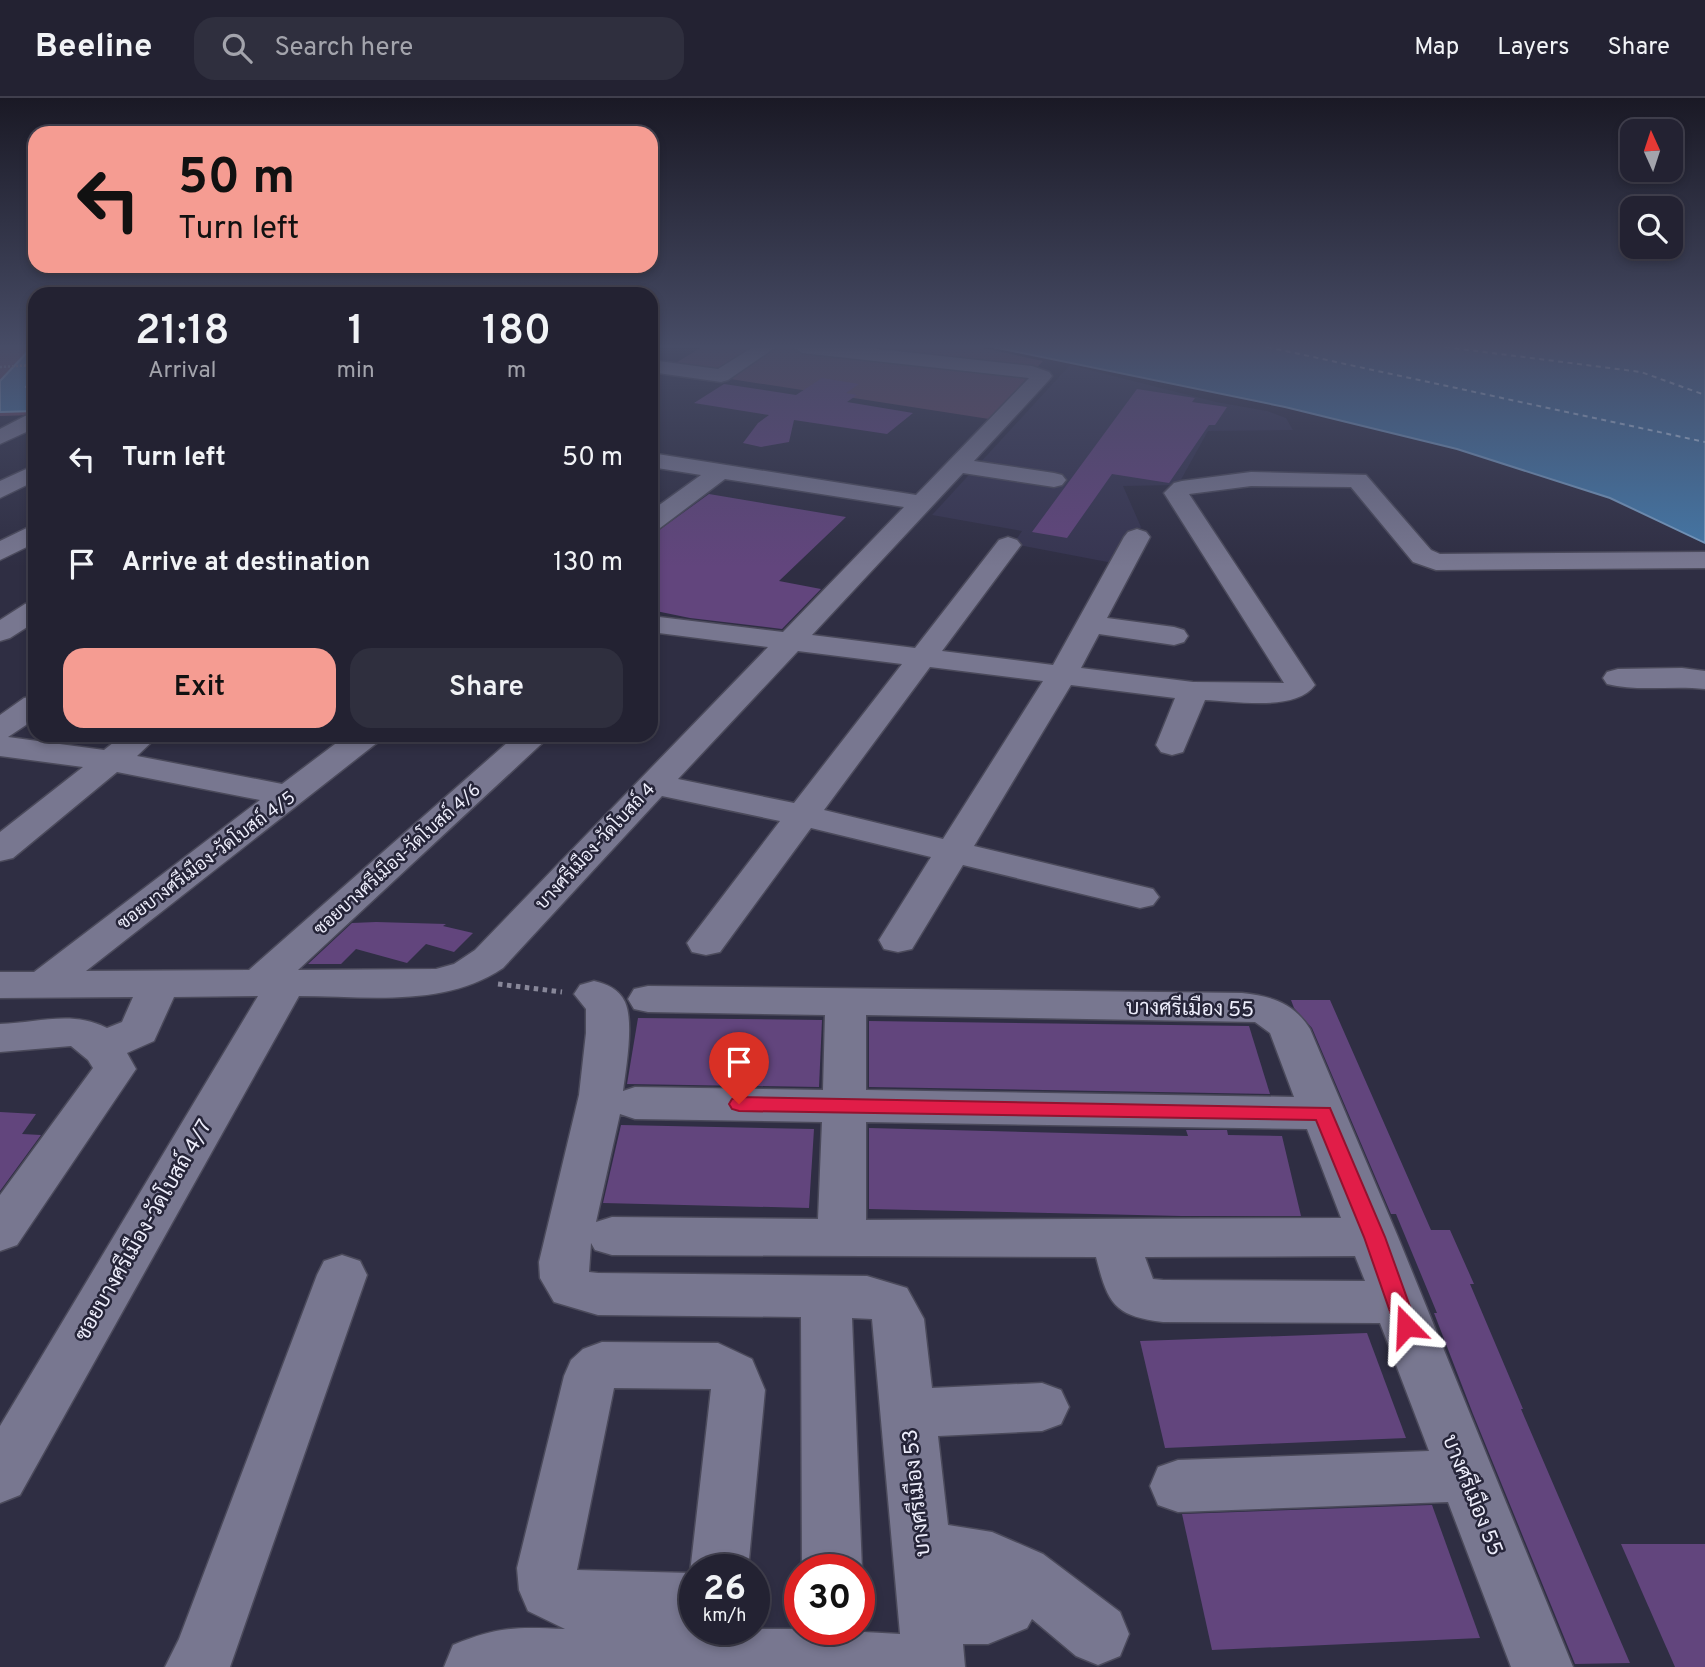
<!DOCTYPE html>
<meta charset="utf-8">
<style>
:root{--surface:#232232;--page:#2f2f3e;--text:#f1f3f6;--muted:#a3a4ac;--line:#403f4d;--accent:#f59c92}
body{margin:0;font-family:Overpass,Sarabun,sans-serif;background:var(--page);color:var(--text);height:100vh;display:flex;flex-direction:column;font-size:26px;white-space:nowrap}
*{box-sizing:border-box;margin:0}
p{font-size:23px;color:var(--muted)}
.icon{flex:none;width:38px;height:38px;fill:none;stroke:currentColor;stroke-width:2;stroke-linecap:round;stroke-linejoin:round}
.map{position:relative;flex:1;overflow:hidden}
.panel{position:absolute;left:28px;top:189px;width:630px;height:455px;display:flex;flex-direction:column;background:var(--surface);border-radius:21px;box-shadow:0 4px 10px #0003,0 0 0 2px var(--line)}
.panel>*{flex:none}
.hud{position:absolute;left:28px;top:28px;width:630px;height:147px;border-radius:21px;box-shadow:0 4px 10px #0003,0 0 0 2px var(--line);background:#f59c92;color:#111;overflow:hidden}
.needle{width:46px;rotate:357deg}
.fabs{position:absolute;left:1620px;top:21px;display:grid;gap:14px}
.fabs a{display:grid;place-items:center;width:63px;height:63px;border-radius:14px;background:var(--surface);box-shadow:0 4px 10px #0003,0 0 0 2px var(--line);font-size:35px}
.speed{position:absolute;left:679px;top:1456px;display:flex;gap:14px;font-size:35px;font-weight:700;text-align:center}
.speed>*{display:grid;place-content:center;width:91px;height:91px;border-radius:50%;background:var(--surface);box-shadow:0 4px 10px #0003,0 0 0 2px var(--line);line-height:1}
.speed small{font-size:18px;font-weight:400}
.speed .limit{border:10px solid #d22;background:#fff;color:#111}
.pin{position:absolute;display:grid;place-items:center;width:60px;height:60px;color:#fff;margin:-72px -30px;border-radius:50% 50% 50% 0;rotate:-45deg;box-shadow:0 0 7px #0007}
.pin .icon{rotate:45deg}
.me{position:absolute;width:77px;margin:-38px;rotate:339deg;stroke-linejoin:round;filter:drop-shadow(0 0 5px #0008)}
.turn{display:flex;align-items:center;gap:24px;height:147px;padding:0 35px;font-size:32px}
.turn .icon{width:91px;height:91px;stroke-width:2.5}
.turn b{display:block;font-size:49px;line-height:60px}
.eta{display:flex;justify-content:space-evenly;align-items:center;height:119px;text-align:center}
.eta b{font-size:42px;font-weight:600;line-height:49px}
.cta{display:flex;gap:14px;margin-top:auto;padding:14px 35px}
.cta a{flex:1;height:80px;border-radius:21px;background:var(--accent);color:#111;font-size:28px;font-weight:600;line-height:80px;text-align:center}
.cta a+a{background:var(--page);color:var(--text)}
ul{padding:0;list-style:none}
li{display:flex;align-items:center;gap:21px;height:105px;padding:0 35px}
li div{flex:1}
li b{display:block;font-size:26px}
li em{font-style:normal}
header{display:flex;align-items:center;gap:42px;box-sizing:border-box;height:98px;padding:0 35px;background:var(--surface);border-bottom:2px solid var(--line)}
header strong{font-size:33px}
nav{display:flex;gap:38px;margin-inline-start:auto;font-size:24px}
.search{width:490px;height:63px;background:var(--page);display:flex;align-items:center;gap:18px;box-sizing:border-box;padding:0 24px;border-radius:21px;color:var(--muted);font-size:26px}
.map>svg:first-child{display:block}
.built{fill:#373551}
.green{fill:#644863}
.water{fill:#4479a9;stroke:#779cc2;stroke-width:2}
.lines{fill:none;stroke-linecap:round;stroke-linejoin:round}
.ferry{stroke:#b9d6f2;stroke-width:2;stroke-dasharray:5 4.5;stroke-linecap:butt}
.building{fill:#62457d}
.minor-casing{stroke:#4b4a5b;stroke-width:3}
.path-far1{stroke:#888799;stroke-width:2.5;stroke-dasharray:2 2;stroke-linecap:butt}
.path{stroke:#888799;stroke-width:5;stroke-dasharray:4.5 4.5;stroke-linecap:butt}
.minor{fill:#787790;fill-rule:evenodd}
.route{fill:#e11d48;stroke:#92132f;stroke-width:2}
.labels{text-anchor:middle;stroke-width:5;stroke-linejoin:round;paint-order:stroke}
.street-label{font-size:18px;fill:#ededfb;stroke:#252438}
.near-street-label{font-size:21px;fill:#ededfb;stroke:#252438}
</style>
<header>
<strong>Beeline</strong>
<div class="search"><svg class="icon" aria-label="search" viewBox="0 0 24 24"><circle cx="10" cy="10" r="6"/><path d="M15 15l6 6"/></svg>Search here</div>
<nav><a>Map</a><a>Layers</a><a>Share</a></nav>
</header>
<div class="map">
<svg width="1705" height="1569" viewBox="0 0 1705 1569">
<rect width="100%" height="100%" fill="#2f2e43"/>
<path class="built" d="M 1070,267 L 1216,304 L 1267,313 L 1286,320 L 1293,332 L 1208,333 L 1178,387 L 1123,388 L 1141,429 L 1118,466 L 1013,446 L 1022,433 L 932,417 Z"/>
<g class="green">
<path d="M 0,249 L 35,249 L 35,317 L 0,318 Z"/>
<path d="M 702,249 L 978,249 L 1043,263 L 989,321 L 666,271 Z"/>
</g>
<g class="water">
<path d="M 32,249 L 35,249 L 35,278 L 26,289 L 35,298 L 35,313 L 0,314 L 0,283 Z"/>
<path d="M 993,249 L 1705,249 L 1705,445 L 1610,400 L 1457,351 L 1285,309 Z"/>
</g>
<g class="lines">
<g class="ferry">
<path d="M 1267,249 L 1705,344"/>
<path d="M 1445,249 L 1641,274 L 1705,297"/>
</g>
</g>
<g class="building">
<path d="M 822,280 L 859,286 L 846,295 L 857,297 L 847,304 L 913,315 L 887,336 L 794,322 L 789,344 L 761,349 L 743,345 L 758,325 L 769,317 L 694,305 L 724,286 L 796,297 Z"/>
<path d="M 1137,291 L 1195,300 L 1192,304 L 1227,309 L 1215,327 L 1209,327 L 1169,385 L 1112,376 L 1067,440 L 1032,434 Z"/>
<path d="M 709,396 L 846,419 L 779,483 L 821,491 L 782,531 L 690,520 L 651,512 L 651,438 Z"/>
<path d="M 376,824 L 446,826 L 443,828 L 473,835 L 454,854 L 426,846 L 407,865 L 356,851 L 341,866 L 308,866 L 352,825 Z"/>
<path d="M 1291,902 L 1330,902 L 1431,1132 L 1450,1132 L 1474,1186 L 1470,1186 L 1523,1311 L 1521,1311 L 1630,1565 L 1575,1566 L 1473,1316 L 1434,1215 L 1437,1215 L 1396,1116 L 1391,1116 L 1312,930 L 1294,910 Z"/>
<path d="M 638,920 L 822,922 L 819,989 L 627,986 Z"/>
<path d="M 869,923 L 1249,928 L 1270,996 L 869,989 Z"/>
<path d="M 0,1014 L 36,1016 L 22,1036 L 41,1037 L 0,1093 Z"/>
<path d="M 621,1027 L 814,1031 L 809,1110 L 603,1105 Z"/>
<path d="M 869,1030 L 1188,1038 L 1186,1032 L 1227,1032 L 1228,1037 L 1282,1038 L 1301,1118 L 1181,1118 L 869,1111 Z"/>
<path d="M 1367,1235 L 1406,1340 L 1165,1350 L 1140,1243 Z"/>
<path d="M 1432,1407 L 1480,1540 L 1212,1552 L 1182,1416 Z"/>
<path d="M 1621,1446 L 1705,1446 L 1705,1569 L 1675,1569 Z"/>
</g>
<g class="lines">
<defs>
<g id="minor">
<path d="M 753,249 L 776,249 L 728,282 L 721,284 L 651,274 L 651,262 L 718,271 Z"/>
<path d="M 793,249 L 860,249 L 1032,268 L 1049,274 L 1052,278 L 1049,282 L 974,363 L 1054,375 L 1062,377 L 1066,382 L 1062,387 L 1054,389 L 963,375 L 812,537 L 915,550 L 999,442 L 1008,439 L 1017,442 L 1021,447 L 942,553 L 1053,567 L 1124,439 L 1128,434 L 1137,431 L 1146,434 L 1150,439 L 1107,520 L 1174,529 L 1184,532 L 1188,538 L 1184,544 L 1174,547 L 1099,536 L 1081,570 L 1193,584 L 1284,585 L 1164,395 L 1174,385 L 1182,383 L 1251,374 L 1366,377 L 1431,452 L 1440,456 L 1705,454 L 1705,470 L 1436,472 L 1413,464 L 1351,389 L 1251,388 L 1189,396 L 1315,587 C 1296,614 1235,603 1205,602 L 1183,654 L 1172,657 L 1161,654 L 1156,647 L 1175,600 L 1071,587 L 974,748 L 1153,791 L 1159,799 L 1153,807 L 1140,810 L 963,767 L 912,851 L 898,854 L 884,851 L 879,842 L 931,759 L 811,730 L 720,854 L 706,857 L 692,854 L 687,845 L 780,723 L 662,698 L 503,870 C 444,910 366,898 299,898 L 20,1397 L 0,1405 L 0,1328 L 258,898 L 174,899 L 154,943 L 127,955 L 136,971 L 17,1147 L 0,1153 L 0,1097 L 93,970 L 88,962 L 71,948 L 0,954 L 0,926 C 38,925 71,912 107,930 L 122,924 L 133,899 L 0,900 L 0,874 L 34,874 L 260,702 L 117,674 L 13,760 L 0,763 L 0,734 L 83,669 L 0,658 L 0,617 L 24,600 L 35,598 L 35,621 L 8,639 L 104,652 L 123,637 L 159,637 L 137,658 L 282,686 L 347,637 L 383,637 L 378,644 L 86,873 L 249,872 L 516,637 L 551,637 L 298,872 L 436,871 L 454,866 L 475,852 L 768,549 L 651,534 L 651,518 L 783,534 L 904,409 L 725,381 L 660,430 L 651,432 L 651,413 L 701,377 L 651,369 L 651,355 L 916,397 L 1029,280 L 802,255 ZM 798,553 L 902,566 L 794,705 L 678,681 ZM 930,569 L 1043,583 L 943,741 L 824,712 Z"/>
<path d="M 35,317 L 35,330 L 0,346 L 0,331 L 25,318 Z"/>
<path d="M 35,367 L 35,383 L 0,400 L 0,383 Z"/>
<path d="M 35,426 L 35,445 L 0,462 L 0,443 Z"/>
<path d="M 35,504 L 35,524 L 10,540 L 0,543 L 0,522 L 25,506 Z"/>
<path d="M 1682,570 L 1705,573 L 1705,591 C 1673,587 1638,594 1607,586 L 1603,580 L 1607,574 L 1618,571 Z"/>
<path d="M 594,883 C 607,886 619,891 625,904 C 634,924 626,970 623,993 L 635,989 L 823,992 L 825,917 L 648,914 L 634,911 L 628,901 L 634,891 L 648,888 L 1242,895 C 1271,898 1294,905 1310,931 L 1398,1139 L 1573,1569 L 1511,1569 L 1448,1404 L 1178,1414 L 1158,1407 L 1150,1388 L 1158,1369 L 1178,1362 L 1429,1353 L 1380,1225 L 1163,1224 C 1114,1218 1108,1206 1096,1159 L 612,1157 L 595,1152 L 591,1145 L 589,1174 L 598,1175 L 867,1178 L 907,1190 L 924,1221 L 932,1290 L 1042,1285 L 1061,1292 L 1069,1309 L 1061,1326 L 1042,1333 L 938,1338 L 948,1427 L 992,1434 L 1043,1456 L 1120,1514 L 1129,1536 L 1120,1558 L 1098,1567 L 1076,1558 L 1032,1521 L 1027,1530 L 988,1546 L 963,1546 L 965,1569 L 444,1569 L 453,1547 C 498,1528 518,1529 565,1531 L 528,1513 L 519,1492 L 517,1470 L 564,1278 L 571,1262 L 583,1251 L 602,1244 L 718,1245 L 752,1261 L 765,1292 L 748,1472 L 695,1472 L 695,1531 L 859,1531 L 859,1520 L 864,1534 L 900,1536 L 872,1221 L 852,1220 L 862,1472 L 859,1478 L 859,1472 L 802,1472 L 801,1219 L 598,1217 L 554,1204 L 540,1180 L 539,1164 L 579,997 L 586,935 L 586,911 L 574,896 L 580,887 ZM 866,917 L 1255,924 L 1270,935 L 1294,999 L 866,992 ZM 620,1016 L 635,1021 L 822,1024 L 818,1121 L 612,1119 L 596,1124 ZM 866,1024 L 1307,1031 L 1341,1120 L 866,1122 ZM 1355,1158 L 1365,1183 L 1163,1182 L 1153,1181 L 1145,1159 ZM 614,1290 L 711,1291 L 690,1475 L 577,1472 Z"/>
<path d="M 342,1157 L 360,1163 L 367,1177 L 230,1569 L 165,1569 L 179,1541 L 317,1177 L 324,1163 Z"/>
</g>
</defs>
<use href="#minor" class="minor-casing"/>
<path class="path-far1" d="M 0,269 L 35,267"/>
<path class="path" d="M 498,886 L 562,894"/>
<use href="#minor" class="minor"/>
</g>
<linearGradient id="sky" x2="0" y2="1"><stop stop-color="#1a1925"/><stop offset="0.53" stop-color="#474c66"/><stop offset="1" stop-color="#474c66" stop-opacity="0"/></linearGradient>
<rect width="1705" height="469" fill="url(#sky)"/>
<path class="route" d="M 739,999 L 1330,1010 L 1385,1139 L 1417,1228 L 1414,1235 L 1406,1238 L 1398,1235 L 1395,1228 L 1364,1139 L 1316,1022 L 739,1013 L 732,1011 L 729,1006 L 732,1001 Z"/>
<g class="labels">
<g class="street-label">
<text transform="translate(595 748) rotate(-47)" y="6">บางศรีเมือง-วัดโบสถ์ 4</text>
<text transform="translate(397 761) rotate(-42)" y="6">ซอยบางศรีเมือง-วัดโบสถ์ 4/6</text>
<text transform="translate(206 762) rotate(-37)" y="6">ซอยบางศรีเมือง-วัดโบสถ์ 4/5</text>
</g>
<g class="near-street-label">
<text transform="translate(1190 910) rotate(1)" y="7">บางศรีเมือง 55</text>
<text transform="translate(143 1132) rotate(-60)" y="7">ซอยบางศรีเมือง-วัดโบสถ์ 4/7</text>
<text transform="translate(916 1395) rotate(-96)" y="7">บางศรีเมือง 53</text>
<text transform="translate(1473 1397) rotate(68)" y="7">บางศรีเมือง 55</text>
</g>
</g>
</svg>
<div class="fabs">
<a><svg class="needle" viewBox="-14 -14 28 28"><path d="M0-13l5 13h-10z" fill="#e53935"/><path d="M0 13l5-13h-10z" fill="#a3a4ac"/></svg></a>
<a><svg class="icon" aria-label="search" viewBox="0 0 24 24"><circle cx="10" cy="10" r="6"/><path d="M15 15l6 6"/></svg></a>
</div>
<div class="speed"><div>26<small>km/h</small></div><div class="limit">30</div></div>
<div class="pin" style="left:739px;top:1006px;background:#d93025"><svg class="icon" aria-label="arrive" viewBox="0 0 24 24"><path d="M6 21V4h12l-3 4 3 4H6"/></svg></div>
<svg class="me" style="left:1406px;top:1228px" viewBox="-20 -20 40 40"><path d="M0-17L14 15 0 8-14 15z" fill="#e11d48" stroke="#fff" stroke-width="4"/></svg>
<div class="hud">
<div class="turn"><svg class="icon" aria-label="left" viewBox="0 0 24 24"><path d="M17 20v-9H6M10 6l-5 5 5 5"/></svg><div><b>50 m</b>Turn left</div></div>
</div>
<section class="panel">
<div class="eta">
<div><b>21:18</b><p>Arrival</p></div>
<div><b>1</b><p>min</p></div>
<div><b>180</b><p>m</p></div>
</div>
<ul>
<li><svg class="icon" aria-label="left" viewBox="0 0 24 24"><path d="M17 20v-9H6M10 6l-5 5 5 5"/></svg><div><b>Turn left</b></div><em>50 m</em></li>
<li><svg class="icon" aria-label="arrive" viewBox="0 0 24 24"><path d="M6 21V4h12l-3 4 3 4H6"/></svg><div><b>Arrive at destination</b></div><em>130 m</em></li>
</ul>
<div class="cta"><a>Exit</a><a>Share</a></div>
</section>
</div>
